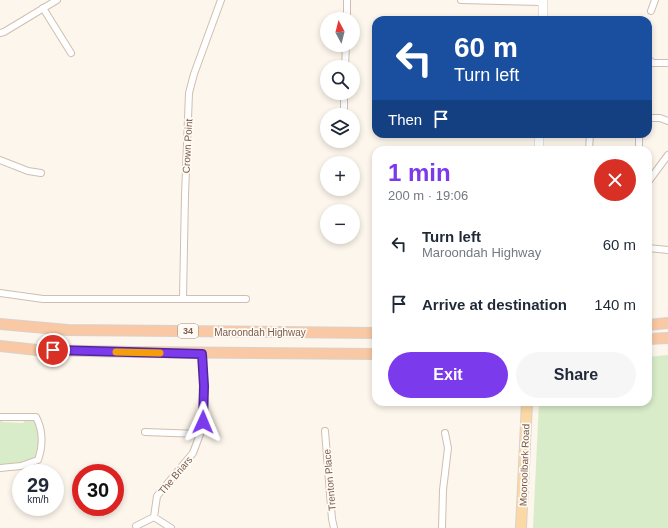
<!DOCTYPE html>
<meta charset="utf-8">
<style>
:root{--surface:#fff;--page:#f6f6f7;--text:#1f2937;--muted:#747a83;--accent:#7c3aed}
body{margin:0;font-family:Arial,sans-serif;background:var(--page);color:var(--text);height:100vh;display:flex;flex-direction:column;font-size:15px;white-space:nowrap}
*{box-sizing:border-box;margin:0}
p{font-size:13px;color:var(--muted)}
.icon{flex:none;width:22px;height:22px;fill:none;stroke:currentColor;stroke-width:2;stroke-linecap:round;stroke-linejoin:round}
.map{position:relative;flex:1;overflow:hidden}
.sheet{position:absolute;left:372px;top:146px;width:280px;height:260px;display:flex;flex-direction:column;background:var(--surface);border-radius:12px;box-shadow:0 2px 6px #0003}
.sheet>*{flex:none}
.guide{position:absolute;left:372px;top:16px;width:280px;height:122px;border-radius:12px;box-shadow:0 2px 6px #0003;background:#1a4fa0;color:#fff;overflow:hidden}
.needle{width:26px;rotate:353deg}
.buttons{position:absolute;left:320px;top:12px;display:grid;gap:8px}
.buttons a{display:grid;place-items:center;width:40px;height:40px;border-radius:50%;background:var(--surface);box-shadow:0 2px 6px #0003;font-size:20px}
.speed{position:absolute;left:12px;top:464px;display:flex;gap:8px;font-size:20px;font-weight:700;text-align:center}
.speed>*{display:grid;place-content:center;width:52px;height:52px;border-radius:50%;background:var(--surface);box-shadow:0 2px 6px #0003;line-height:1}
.speed small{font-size:10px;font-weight:400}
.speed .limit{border:6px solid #d22;background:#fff;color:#111}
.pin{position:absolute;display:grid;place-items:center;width:34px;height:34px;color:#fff;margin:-17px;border:2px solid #fff;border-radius:50%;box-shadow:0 1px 4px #0007}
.me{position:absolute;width:44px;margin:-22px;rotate:1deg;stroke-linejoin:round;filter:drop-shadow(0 0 3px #0008)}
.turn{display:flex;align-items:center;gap:14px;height:84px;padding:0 16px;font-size:18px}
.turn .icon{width:52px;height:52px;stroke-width:2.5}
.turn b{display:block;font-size:28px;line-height:34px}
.then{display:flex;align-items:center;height:38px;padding:0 16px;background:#0003;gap:8px;font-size:15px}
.round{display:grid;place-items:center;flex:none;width:42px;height:42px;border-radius:21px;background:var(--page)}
.summary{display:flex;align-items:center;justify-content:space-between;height:68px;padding:0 16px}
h1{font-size:24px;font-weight:700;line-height:30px;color:var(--accent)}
.button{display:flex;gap:8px;margin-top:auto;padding:8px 16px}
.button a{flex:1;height:46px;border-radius:24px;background:var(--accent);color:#fff;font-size:16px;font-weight:700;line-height:46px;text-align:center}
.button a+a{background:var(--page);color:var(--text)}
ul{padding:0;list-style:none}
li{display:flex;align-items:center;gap:12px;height:60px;padding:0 16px}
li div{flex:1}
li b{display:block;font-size:15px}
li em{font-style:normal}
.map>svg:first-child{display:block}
.green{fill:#d8ecc9}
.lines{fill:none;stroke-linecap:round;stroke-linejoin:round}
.minor-casing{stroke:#d1beb0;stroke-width:8}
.secondary-casing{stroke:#d6c0b0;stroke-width:10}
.primary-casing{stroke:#dad1cd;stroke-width:12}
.trunk-casing{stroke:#dad1cd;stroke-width:12}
.minor{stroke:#fff;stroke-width:6}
.secondary{stroke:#fff;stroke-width:9}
.primary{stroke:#fbd9a5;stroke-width:10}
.trunk{stroke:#f9c8a4;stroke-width:10}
.route-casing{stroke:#51269a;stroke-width:10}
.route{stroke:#7c3aed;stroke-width:7}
.slow{stroke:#f59e0b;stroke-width:7}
.labels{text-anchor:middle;stroke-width:3.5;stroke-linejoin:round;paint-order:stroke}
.shield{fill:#fffaf3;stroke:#a28b7f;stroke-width:1}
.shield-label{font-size:9px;font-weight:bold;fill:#7a5c4d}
.street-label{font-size:10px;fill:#7a5c4d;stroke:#fffaf3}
</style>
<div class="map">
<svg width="668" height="528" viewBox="0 0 668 528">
<rect width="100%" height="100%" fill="#fdf6ec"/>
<g class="green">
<path d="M 668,355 L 668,528 L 533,528 L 539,402 L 648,402 L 648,357 Z"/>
<path d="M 0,420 L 3,422 L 23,423 L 25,420 L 32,420 L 36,423 C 38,432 41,455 32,460 C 23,465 10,465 0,465 Z"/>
</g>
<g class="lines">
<defs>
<g id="minor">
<path d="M 461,0 L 543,2"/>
<path d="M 43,8 L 71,53"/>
<path d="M 651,11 L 655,0"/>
<path d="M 347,19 L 347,0"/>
<path d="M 0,33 L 4,32 L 57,0"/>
<path d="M 649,60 L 653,63 L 668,63"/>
<path d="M 345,67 L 346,45"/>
<path d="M 344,115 L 344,93"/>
<path d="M 648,118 L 660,118 L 668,121"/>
<path d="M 589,150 L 590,134"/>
<path d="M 639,150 L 639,134"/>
<path d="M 0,160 L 28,171 L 41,173"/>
<path d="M 648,182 L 668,155"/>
<path d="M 648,248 L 668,250"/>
<path d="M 0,293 L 43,299 L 246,299"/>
<path d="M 183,298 L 185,195 L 189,93 L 194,74 L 221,0"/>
<path d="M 0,417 L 36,417 C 43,430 43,446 38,460 L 21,466 L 0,468"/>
<path d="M 325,431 L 332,519 L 334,528"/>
<path d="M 145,432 L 200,434"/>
<path d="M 136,526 L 154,517"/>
<path d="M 171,528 L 154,517 L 157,496 L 193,453 L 200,434 L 203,422 L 204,386 L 203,354"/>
<path d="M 442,528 L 443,490 L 448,448 L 445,433"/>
</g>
<g id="secondary">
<path d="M 543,20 L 543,0"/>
<path d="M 539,150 L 539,134"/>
</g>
<path id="primary" d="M 521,528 L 527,402"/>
<g id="trunk">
<path d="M 0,324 L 68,330 L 376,333"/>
<path d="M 648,325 L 668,323"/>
<path d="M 648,339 L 668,338"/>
<path d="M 0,346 L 37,350 L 133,352 L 376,354"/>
</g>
</defs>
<use href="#minor" class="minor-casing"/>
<use href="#secondary" class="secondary-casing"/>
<use href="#primary" class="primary-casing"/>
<use href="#trunk" class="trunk-casing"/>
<use href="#minor" class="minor"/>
<use href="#secondary" class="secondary"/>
<use href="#primary" class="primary"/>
<use href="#trunk" class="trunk"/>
</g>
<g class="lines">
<defs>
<path id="route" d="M 53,350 L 202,354 L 204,386 L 203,422"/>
</defs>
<use href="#route" class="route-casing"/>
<use href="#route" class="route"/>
<path class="slow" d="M 116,352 L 160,353"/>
</g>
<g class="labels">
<rect class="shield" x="178" y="324" width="20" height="14" rx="3"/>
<g class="shield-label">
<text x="188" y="334">34</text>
</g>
<g class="street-label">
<text transform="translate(187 146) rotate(-87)" y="4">Crown Point</text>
<text x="260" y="336">Maroondah Highway</text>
<text transform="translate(524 465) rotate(-88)" y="4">Mooroolbark Road</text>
<text transform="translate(175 475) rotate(-50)" y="4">The Briars</text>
<text transform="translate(329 480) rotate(-95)" y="4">Trenton Place</text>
</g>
</g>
</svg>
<div class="buttons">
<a><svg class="needle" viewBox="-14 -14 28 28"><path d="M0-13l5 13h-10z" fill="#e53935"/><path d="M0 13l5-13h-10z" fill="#747a83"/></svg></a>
<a><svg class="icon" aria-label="search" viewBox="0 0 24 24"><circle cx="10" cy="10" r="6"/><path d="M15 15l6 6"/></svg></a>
<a><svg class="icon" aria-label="layers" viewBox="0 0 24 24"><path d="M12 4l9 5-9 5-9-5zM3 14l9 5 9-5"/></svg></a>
<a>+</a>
<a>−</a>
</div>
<div class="speed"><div>29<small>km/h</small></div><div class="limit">30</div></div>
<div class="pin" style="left:53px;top:350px;background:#d93025"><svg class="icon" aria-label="arrive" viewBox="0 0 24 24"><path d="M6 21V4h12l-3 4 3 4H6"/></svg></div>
<svg class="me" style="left:203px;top:422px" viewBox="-20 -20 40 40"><path d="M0-17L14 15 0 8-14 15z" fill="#7c3aed" stroke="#fff" stroke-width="4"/></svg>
<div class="guide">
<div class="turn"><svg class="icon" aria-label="left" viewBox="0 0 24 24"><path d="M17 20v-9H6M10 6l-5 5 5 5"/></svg><div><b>60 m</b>Turn left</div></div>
<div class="then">Then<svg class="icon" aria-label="arrive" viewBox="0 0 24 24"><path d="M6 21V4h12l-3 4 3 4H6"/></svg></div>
</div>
<section class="sheet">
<div class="summary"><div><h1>1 min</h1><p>200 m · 19:06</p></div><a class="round" style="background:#d93025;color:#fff"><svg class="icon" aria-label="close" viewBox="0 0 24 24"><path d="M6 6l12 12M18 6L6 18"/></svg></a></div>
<ul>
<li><svg class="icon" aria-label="left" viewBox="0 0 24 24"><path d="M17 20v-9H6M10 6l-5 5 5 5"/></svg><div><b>Turn left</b><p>Maroondah Highway</p></div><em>60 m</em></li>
<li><svg class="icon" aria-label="arrive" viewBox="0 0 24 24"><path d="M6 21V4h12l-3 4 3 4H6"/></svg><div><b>Arrive at destination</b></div><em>140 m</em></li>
</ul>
<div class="button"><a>Exit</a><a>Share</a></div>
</section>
</div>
